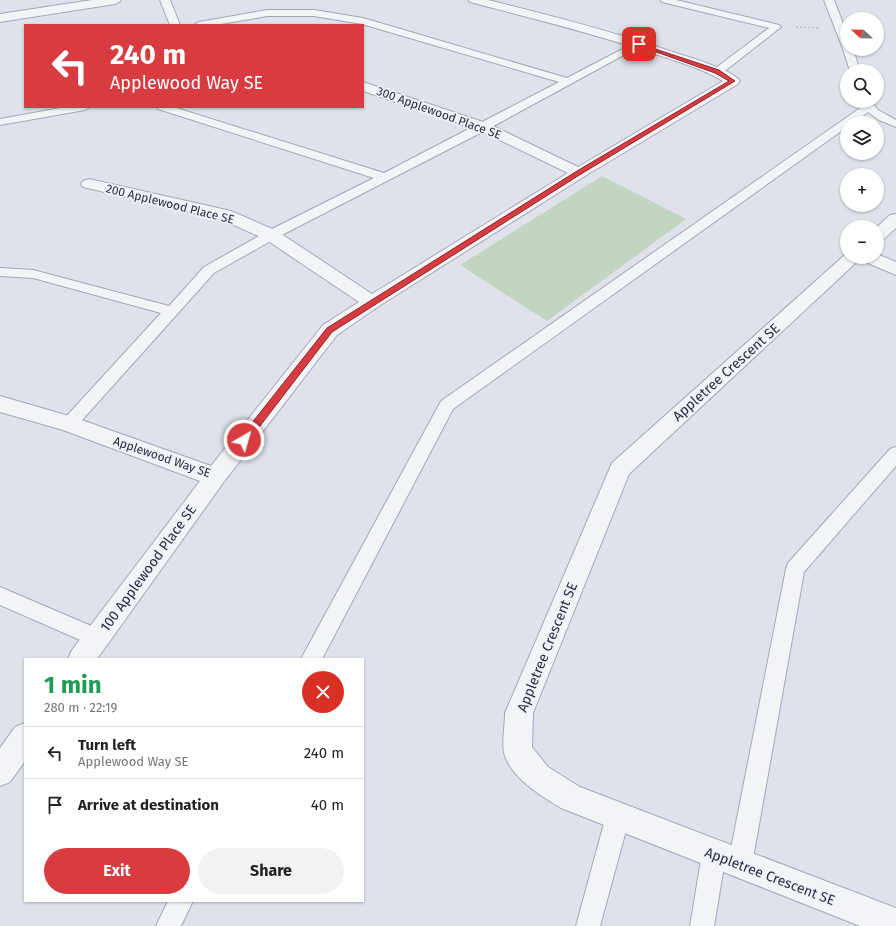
<!DOCTYPE html>
<meta charset="utf-8">
<style>
:root{--surface:#fff;--page:#f2f2f2;--text:#222;--muted:#767676;--line:#e0e0e0;--accent:#d83b40}
body{margin:0;font-family:"Fira Sans",sans-serif;background:var(--page);color:var(--text);height:100vh;display:flex;flex-direction:column;font-size:15px;white-space:nowrap}
*{box-sizing:border-box;margin:0}
p{font-size:13px;color:var(--muted)}
.icon{flex:none;width:22px;height:22px;fill:none;stroke:currentColor;stroke-width:2;stroke-linecap:round;stroke-linejoin:round}
.map{position:relative;flex:1;overflow:hidden}
.drawer{position:absolute;left:24px;top:658px;width:340px;height:244px;display:flex;flex-direction:column;background:var(--surface);border-radius:0px;box-shadow:0 1px 3px #0004}
.drawer>*{flex:none}
.top-card{position:absolute;left:24px;top:24px;width:340px;height:84px;border-radius:0px;box-shadow:0 1px 3px #0004;background:#d83b40;color:#fff;overflow:hidden}
.needle{width:26px;rotate:292deg}
.tools{position:absolute;left:840px;top:12px;display:grid;gap:8px}
.tools a{display:grid;place-items:center;width:44px;height:44px;border-radius:50%;background:var(--surface);box-shadow:0 1px 3px #0004;font-size:20px}
.pin{position:absolute;display:grid;place-items:center;width:34px;height:34px;color:#fff;margin:-17px;border-radius:8px;box-shadow:0 2px 6px #0006}
.me{position:absolute;width:44px;margin:-22px;rotate:38deg;stroke-linejoin:round;filter:drop-shadow(0 0 3px #0008)}
.turn{display:flex;align-items:center;gap:14px;height:84px;padding:0 20px;font-size:18px}
.turn .icon{width:52px;height:52px;stroke-width:2.5}
.turn b{display:block;font-size:28px;line-height:34px}
.round{display:grid;place-items:center;flex:none;width:42px;height:42px;border-radius:21px;background:var(--page)}
.overview{display:flex;align-items:center;justify-content:space-between;height:68px;padding:0 20px}
h1{font-size:24px;font-weight:700;line-height:30px;color:#1e9e55}
.action{display:flex;gap:8px;margin-top:auto;padding:8px 20px}
.action a{flex:1;height:46px;border-radius:24px;background:var(--accent);color:#fff;font-size:16px;font-weight:700;line-height:46px;text-align:center}
.action a+a{background:var(--page);color:var(--text)}
ul{padding:0;list-style:none}
li{display:flex;align-items:center;gap:12px;height:52px;padding:0 20px;border-top:1px solid var(--line)}
li div{flex:1}
li b{display:block;font-size:15px}
li em{font-style:normal}
.map>svg:first-child{display:block}
.green{fill:#c3d4c0}
.lines{fill:none;stroke-linecap:round;stroke-linejoin:round}
.lane-casing{stroke:#a4a8b4;stroke-width:2}
.street-casing{stroke:#a4a8b4;stroke-width:2}
.path{stroke:#babdc5;stroke-width:1.5;stroke-dasharray:2 2;stroke-linecap:butt}
.lane{fill:#f3f4f8;fill-rule:evenodd}
.street{fill:#f3f4f8;fill-rule:evenodd}
.route{fill:#d83b40;stroke:#8c262a}
.labels{text-anchor:middle;stroke-width:3.5;stroke-linejoin:round;paint-order:stroke}
.far-street-label{font-size:12px;fill:#272e42;stroke:#eff2f7}
.street-label{font-size:14px;fill:#272e42;stroke:#eff2f7}
</style>
<div class="map">
<svg width="896" height="926" viewBox="0 0 896 926">
<rect width="100%" height="100%" fill="#dfe2ea"/>
<path class="green" d="M 602,176 L 686,219 L 547,321 L 460,265 Z"/>
<g class="lines">
<defs>
<g id="lane">
<path d="M 160,0 L 170,0 L 180,25 L 170,25 Z"/>
<path d="M 660,0 L 676,0 L 779,25 L 781,27 L 721,74 L 717,75 L 712,72 L 713,70 L 769,28 L 662,2 Z"/>
<path d="M 824,0 L 834,0 L 847,34 L 847,49 L 853,49 L 860,71 L 850,71 L 843,49 Z"/>
<path d="M 267,10 L 314,10 L 363,18 L 567,78 L 636,42 L 639,41 L 644,44 L 488,129 L 276,238 L 214,273 L 75,428 L 69,430 L 63,428 L 61,424 L 63,420 L 161,313 L 33,278 L 0,276 L 0,268 L 33,270 L 169,306 L 204,267 L 266,232 L 374,178 L 158,109 L 157,107 L 173,107 L 384,173 L 559,82 L 362,24 L 314,16 L 267,16 L 215,25 L 194,25 L 199,22 Z"/>
<path d="M 861,101 L 871,101 L 878,110 L 896,120 L 896,127 L 879,120 L 868,112 L 853,123 L 847,123 L 847,127 L 453,409 L 322,659 L 301,659 L 441,401 L 863,106 Z"/>
<path d="M 66,107 L 90,107 L 85,110 L 0,125 L 0,119 Z"/>
<path d="M 896,447 L 896,466 L 804,572 L 752,864 L 748,872 L 740,876 L 732,872 L 728,864 L 786,569 L 788,563 L 890,449 Z"/>
<path d="M 0,587 L 103,631 L 106,638 L 103,645 L 96,647 L 0,605 Z"/>
<path d="M 618,804 L 626,808 L 630,816 L 600,926 L 576,926 L 606,816 L 610,808 Z"/>
<path d="M 714,842 L 722,846 L 726,854 L 714,926 L 690,926 L 702,854 L 706,846 Z"/>
<path d="M 168,901 L 193,901 L 181,926 L 156,926 Z"/>
</g>
<g id="street">
<path d="M 92,0 L 121,0 L 119,2 L 115,4 L 0,22 L 0,14 Z"/>
<path d="M 468,0 L 488,0 C 554,16 618,33 682,55 C 695,59 732,70 740,81 L 738,84 L 585,176 L 379,306 L 337,335 L 223,483 L 97,659 L 68,659 L 72,650 L 200,481 L 63,430 L 0,412 L 0,396 L 76,418 L 211,466 L 323,325 L 359,302 L 265,239 L 220,219 L 83,187 L 81,184 L 83,181 L 89,179 L 231,211 L 277,231 L 372,294 L 568,173 L 479,130 L 363,91 L 363,82 L 489,124 L 578,167 L 723,81 C 701,68 676,61 652,53 C 592,33 531,18 470,2 Z"/>
<path d="M 896,214 L 896,228 L 883,240 L 877,241 L 877,227 L 890,215 Z"/>
<path d="M 847,253 L 847,257 L 877,257 L 877,254 L 896,262 L 896,275 L 863,261 L 861,258 L 629,474 L 533,713 L 532,747 L 548,767 L 580,787 L 896,908 L 896,926 L 860,926 L 561,808 C 540,795 511,778 504,753 C 502,743 505,724 505,713 L 612,463 Z"/>
<path d="M 25,723 L 25,761 L 10,782 L 0,786 L 0,748 L 15,727 Z"/>
</g>
</defs>
<use href="#lane" class="lane-casing"/>
<use href="#street" class="street-casing"/>
<path class="path" d="M 796,27 L 819,28"/>
<use href="#lane" class="lane"/>
<use href="#street" class="street"/>
</g>
<path class="route" d="M 637,43 L 719,70 L 735,81 L 581,174 L 332,332 L 247,443 L 240,443 L 239,440 L 240,438 L 327,328 L 577,171 L 729,81 L 715,73 L 637,45 Z"/>
<g class="labels">
<g class="far-street-label">
<text transform="translate(439 113) rotate(20)" y="4">300 Applewood Place SE</text>
<text transform="translate(170 204) rotate(14)" y="4">200 Applewood Place SE</text>
<text transform="translate(162 457) rotate(19)" y="4">Applewood Way SE</text>
</g>
<g class="street-label">
<text transform="translate(726 372) rotate(-42)" y="5">Appletree Crescent SE</text>
<text transform="translate(148 568) rotate(-54)" y="5">100 Applewood Place SE</text>
<text transform="translate(547 647) rotate(-68)" y="5">Appletree Crescent SE</text>
<text transform="translate(770 876) rotate(21)" y="5">Appletree Crescent SE</text>
</g>
</g>
</svg>
<div class="tools">
<a><svg class="needle" viewBox="-14 -14 28 28"><path d="M0-13l5 13h-10z" fill="#e53935"/><path d="M0 13l5-13h-10z" fill="#767676"/></svg></a>
<a><svg class="icon" aria-label="search" viewBox="0 0 24 24"><circle cx="10" cy="10" r="6"/><path d="M15 15l6 6"/></svg></a>
<a><svg class="icon" aria-label="layers" viewBox="0 0 24 24"><path d="M12 4l9 5-9 5-9-5zM3 14l9 5 9-5"/></svg></a>
<a>+</a>
<a>−</a>
</div>
<div class="pin" style="left:639px;top:44px;background:#d93025"><svg class="icon" aria-label="arrive" viewBox="0 0 24 24"><path d="M6 21V4h12l-3 4 3 4H6"/></svg></div>
<svg class="me" style="left:244px;top:440px" viewBox="-20 -20 40 40"><circle r="17" fill="#d83b40" stroke="#fff" stroke-width="3"/><path d="M0-11L8 9 0 5-8 9z" fill="#fff"/></svg>
<div class="top-card">
<div class="turn"><svg class="icon" aria-label="left" viewBox="0 0 24 24"><path d="M17 20v-9H6M10 6l-5 5 5 5"/></svg><div><b>240 m</b>Applewood Way SE</div></div>
</div>
<section class="drawer">
<div class="overview"><div><h1>1 min</h1><p>280 m · 22:19</p></div><a class="round" style="background:#d93025;color:#fff"><svg class="icon" aria-label="close" viewBox="0 0 24 24"><path d="M6 6l12 12M18 6L6 18"/></svg></a></div>
<ul>
<li><svg class="icon" aria-label="left" viewBox="0 0 24 24"><path d="M17 20v-9H6M10 6l-5 5 5 5"/></svg><div><b>Turn left</b><p>Applewood Way SE</p></div><em>240 m</em></li>
<li><svg class="icon" aria-label="arrive" viewBox="0 0 24 24"><path d="M6 21V4h12l-3 4 3 4H6"/></svg><div><b>Arrive at destination</b></div><em>40 m</em></li>
</ul>
<div class="action"><a>Exit</a><a>Share</a></div>
</section>
</div>
